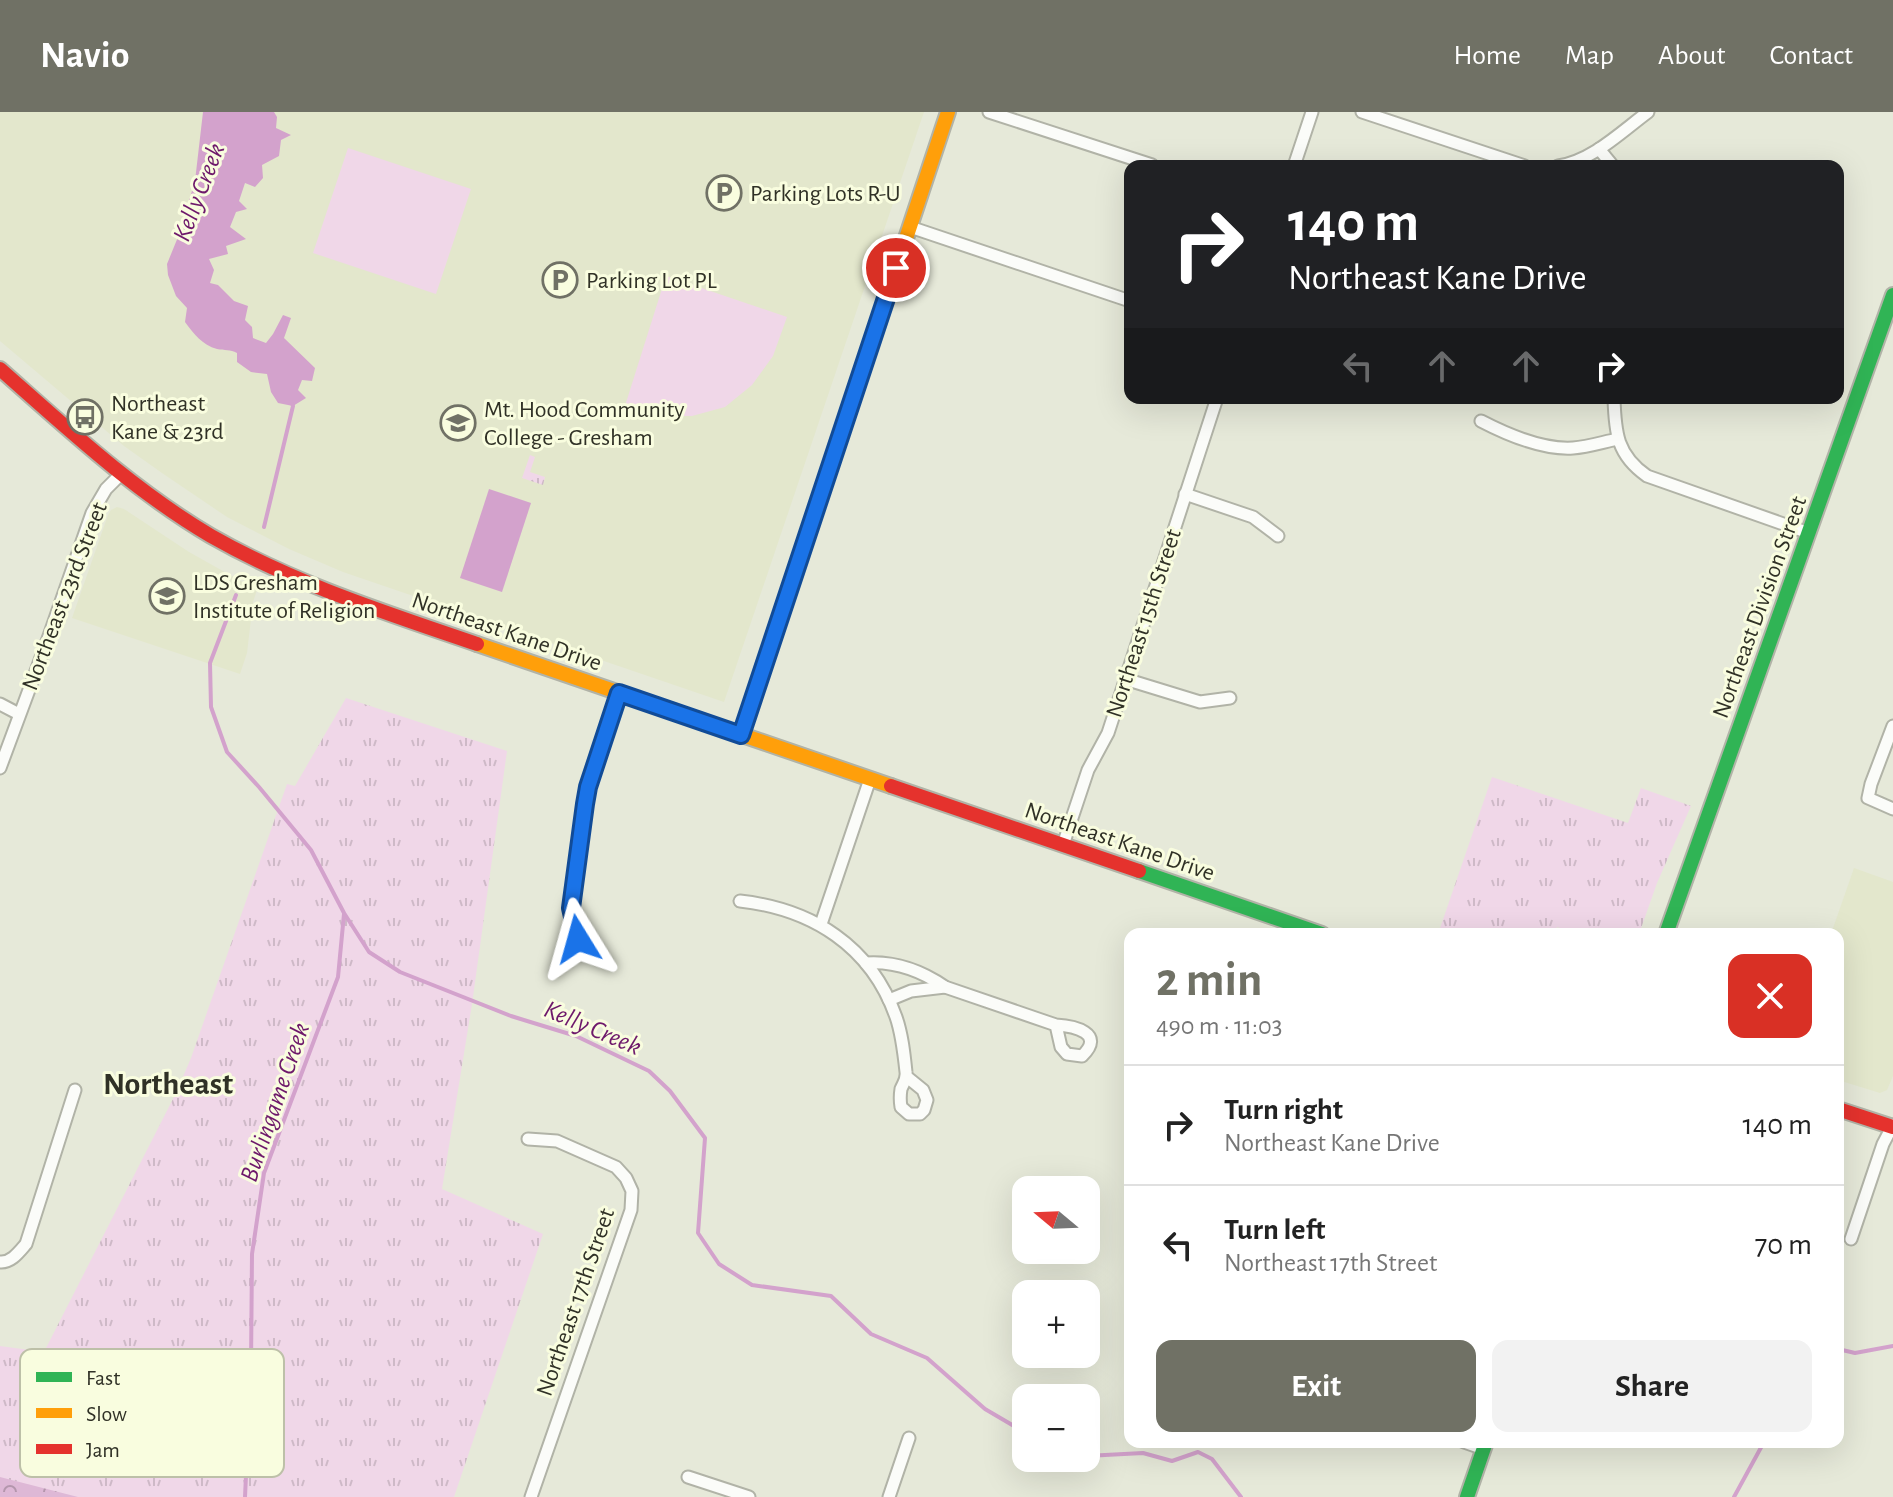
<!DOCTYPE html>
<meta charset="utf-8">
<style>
:root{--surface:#fff;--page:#f2f2f2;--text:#222;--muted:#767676;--line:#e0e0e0;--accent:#707165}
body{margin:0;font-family:"Alegreya Sans",sans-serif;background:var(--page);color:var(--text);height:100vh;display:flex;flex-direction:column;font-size:30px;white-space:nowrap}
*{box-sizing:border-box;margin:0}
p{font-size:26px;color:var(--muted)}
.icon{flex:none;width:44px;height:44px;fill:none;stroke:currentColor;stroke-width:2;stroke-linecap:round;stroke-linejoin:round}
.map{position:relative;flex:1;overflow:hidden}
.side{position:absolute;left:1124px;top:816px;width:720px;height:520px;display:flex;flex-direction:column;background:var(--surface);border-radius:16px;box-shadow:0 8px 32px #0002}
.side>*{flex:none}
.top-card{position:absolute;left:1124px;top:48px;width:720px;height:244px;border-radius:16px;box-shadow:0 8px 32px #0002;background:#202124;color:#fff;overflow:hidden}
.needle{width:52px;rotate:289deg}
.buttons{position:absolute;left:1012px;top:1064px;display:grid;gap:16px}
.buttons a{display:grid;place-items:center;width:88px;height:88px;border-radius:16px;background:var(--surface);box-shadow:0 8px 32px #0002;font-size:40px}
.pin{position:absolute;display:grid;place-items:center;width:68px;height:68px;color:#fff;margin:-34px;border:4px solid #fff;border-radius:50%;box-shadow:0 2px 8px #0007}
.me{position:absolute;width:88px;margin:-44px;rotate:352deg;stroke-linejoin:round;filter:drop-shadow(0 0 6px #0008)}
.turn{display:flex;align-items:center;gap:28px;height:168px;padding:0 32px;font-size:36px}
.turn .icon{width:104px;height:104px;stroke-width:2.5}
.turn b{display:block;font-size:56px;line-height:68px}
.lanes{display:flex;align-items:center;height:76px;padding:0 32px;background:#0003;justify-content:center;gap:40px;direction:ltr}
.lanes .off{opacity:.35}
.round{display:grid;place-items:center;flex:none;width:84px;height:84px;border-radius:16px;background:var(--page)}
.summary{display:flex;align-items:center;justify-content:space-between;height:136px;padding:0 32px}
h1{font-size:48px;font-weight:700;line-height:60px;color:var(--accent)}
.action{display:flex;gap:16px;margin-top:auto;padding:16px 32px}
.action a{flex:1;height:92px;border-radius:16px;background:var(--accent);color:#fff;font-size:32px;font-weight:700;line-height:92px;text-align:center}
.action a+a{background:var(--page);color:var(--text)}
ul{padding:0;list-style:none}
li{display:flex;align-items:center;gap:24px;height:120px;padding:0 32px;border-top:2px solid var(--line)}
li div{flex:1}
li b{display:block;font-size:30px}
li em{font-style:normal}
header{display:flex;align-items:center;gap:48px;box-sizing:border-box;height:112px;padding:0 40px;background:var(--accent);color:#fff}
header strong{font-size:38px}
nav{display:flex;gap:44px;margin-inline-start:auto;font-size:28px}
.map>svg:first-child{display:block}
.built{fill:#e3e7cc}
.grass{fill:url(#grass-tufts)}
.forest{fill:url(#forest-crowns)}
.pitch{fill:#f0d7e8}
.water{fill:#d3a2cc}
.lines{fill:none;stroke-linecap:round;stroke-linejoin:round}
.stream{stroke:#d3a2cc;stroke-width:4}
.street-casing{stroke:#b1b3a7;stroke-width:15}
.fast-casing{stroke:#b1b3a7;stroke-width:18}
.slow-casing{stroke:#b1b3a7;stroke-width:18}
.jam-casing{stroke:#b1b3a7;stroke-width:18}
.street{stroke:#fbfcf9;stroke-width:11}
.fast{stroke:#30b455;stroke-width:14}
.slow{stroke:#ff9f0a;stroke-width:14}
.jam{stroke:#e5322d;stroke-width:14}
.route-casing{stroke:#114b97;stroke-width:20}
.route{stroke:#1a73e8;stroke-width:14}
.labels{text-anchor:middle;stroke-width:6;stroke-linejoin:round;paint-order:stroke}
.poi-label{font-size:24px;fill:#303126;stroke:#f9fddf;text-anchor:start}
.street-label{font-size:24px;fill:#303126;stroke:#f9fddf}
.water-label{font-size:26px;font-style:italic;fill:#6e196b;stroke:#f9fddf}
.district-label{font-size:32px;font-weight:bold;fill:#303126;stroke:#f9fddf}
.key{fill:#f9fddf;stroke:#bdc0a8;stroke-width:2}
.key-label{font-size:22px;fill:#303126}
</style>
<header>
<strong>Navio</strong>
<nav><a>Home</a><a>Map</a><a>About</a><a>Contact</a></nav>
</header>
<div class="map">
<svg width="1893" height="1385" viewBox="0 0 1893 1385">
<defs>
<pattern id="grass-tufts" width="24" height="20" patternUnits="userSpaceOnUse" patternTransform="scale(2)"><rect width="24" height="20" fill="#f0d7e8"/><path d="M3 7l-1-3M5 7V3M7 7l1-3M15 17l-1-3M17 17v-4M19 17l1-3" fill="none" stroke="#ceb9c7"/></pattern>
<pattern id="forest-crowns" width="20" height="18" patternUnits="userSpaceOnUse" patternTransform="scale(2)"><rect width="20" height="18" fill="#deb8d6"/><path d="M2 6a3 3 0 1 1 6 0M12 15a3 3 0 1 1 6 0" fill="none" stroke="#b496ad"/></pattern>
</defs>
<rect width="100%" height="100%" fill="#e6e9d9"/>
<g class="built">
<path d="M 0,0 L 924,0 L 724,590 L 343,460 L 289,437 L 227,405 L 162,361 L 124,334 L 0,229 Z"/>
<path d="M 117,395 L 124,397 L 189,440 L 257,478 L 253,490 L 247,541 L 240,562 L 72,506 L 108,403 L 111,398 Z"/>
<path d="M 1854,756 L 1893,770 L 1893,964 L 1887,978 L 1880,981 L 1838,968 L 1838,822 L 1831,822 Z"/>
</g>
<g class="grass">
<path d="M 530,343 L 535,345 L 530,360 L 545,365 L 543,373 L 522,366 Z"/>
<path d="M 346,586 L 507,639 L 472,892 L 442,1077 L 543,1122 L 454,1385 L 0,1385 L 0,1234 L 44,1240 L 176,981 L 191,946 L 287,672 L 295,674 Z"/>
<path d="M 1492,665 L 1628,711 L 1641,676 L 1691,694 L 1657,771 L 1639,822 L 1577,822 L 1557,815 L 1554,822 L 1438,822 Z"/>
</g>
<path class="forest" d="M 0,1365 L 78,1385 L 0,1385 Z"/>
<g class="pitch">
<path d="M 348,36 L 471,77 L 436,182 L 313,141 Z"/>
<path d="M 666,164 L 787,205 L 773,244 L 752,273 L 725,295 L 692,304 L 649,304 L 624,297 Z"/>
</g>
<g class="water">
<path d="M 203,0 L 274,0 L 277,5 L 276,16 L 291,23 L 281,28 L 279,44 L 262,53 L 263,66 L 255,75 L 245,71 L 239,89 L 247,97 L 236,100 L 230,115 L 246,127 L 226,134 L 228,142 L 209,147 L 214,158 L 210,171 L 218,173 L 234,189 L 248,194 L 245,208 L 252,215 L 253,226 L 266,231 L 273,222 L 283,203 L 291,206 L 284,226 L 315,256 L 312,269 L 302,268 L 298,278 L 306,286 L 293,294 L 278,291 L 271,280 L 267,262 L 251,260 L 237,250 L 237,241 C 230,237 225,239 217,237 C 202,233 194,222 185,210 L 187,196 L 176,184 L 168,163 L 167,152 L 187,103 L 188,92 L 195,69 Z"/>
<path d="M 489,377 L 531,391 L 502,480 L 460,466 Z"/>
</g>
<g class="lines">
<g class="stream">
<path d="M 264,415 L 293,294 L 291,289"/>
<path d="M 236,483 L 210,551 L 211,595 L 227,640 L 259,675 L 311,738 L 344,801 L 369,840 L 400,860 L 511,904 L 576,924 L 649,959 L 670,979 L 705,1026 L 698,1121 L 719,1152 L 752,1173 L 831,1184 L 871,1222 L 927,1246 L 985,1297 L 1026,1321"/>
<path d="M 1838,1237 L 1855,1241 L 1893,1234"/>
<path d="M 1086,1344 L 1143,1341 L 1172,1349 L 1198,1340 L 1212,1347 L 1241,1385"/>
<path d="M 245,1385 L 251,1254 L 252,1142 L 264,1061 L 338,865 L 344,802"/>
<path d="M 1734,1385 L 1764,1330"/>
</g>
<defs>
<g id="street">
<path d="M 989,0 L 1152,53"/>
<path d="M 1362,0 L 1525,54"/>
<path d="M 1599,37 L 1613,54"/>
<path d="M 1294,54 L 1312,0"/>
<path d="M 1558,54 C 1592,49 1621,20 1648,0"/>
<path d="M 910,115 L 1130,189"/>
<path d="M 1614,286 C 1615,321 1617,343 1647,364 L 1809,421"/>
<path d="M 1481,309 C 1508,323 1543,338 1573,336 C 1588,335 1603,330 1618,327"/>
<path d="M 1185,382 L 1253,405 L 1278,424"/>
<path d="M 1125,567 L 1200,590 L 1230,586"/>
<path d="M 0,592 L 19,602"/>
<path d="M 1893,614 L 1871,672 L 1868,686 L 1893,697"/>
<path d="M 0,656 L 49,524 L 92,401 L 106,377 L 121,362"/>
<path d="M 1063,733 L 1088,658 L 1108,621 L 1217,286"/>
<path d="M 740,789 C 812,797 871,834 896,905 C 902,922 904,941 906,960 C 907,967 904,970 901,977 C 900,983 900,989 901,995 L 909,1002 L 920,1002 L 924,998 L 927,988 L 923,978 L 907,965"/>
<path d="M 821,812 L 870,667"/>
<path d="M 578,827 L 571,796 L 585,692 L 588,675 L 619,581"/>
<path d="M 866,851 C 894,849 922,859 945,875 L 1056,913 C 1074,914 1106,921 1082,944 L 1067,942 L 1061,935 L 1056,913"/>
<path d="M 889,888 L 911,879 L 945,875"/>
<path d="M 528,1027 L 557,1029 L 616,1055 L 626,1066 L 632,1079 L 631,1098 L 531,1385"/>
<path d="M 1851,1127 L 1883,1032 L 1893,1013"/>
<path d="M 0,1150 C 11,1151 19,1140 26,1132 L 75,978"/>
<path d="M 1464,1330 L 1484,1337"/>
<path d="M 688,1365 L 749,1385"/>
<path d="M 889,1385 L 909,1326"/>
</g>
<g id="fast">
<path d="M 1139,759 L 1322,822"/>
<path d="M 1666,822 L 1893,183"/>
<path d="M 1467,1385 L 1486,1330"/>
</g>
<g id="slow">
<path d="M 477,532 L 891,674"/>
<path d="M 741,623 L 948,0"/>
</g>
<g id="jam">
<path d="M 0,257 C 68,317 133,378 211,424 C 295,472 387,501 477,532"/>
<path d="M 891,674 L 1139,759"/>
<path d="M 1838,997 L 1893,1015"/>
</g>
</defs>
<use href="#street" class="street-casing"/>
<use href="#fast" class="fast-casing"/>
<use href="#slow" class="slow-casing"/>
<use href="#jam" class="jam-casing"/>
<use href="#street" class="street"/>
<use href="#fast" class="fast"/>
<use href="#slow" class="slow"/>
<use href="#jam" class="jam"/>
</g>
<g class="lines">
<defs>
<path id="route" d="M 578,827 L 571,796 L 585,692 L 588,675 L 619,581 L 741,623 L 896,156"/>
</defs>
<use href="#route" class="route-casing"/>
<use href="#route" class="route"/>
</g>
<defs>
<symbol id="parking-ring" viewBox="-11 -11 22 22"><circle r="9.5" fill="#f9fddf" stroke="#707165" stroke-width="1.5"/><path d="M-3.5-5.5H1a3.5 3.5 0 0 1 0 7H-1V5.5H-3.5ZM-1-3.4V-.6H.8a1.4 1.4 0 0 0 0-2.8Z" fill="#707165"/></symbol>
<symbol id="bus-ring" viewBox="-11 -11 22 22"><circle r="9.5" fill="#f9fddf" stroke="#707165" stroke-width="1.5"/><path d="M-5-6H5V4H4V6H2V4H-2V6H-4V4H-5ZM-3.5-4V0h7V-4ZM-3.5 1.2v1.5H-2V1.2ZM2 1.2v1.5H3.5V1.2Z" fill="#707165"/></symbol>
<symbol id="university-ring" viewBox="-11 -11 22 22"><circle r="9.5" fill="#f9fddf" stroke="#707165" stroke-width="1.5"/><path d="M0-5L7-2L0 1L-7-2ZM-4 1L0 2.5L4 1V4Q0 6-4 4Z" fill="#707165"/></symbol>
</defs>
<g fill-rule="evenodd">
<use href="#parking-ring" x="704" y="61" width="40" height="40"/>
<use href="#parking-ring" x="540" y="148" width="40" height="40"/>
<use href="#bus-ring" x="65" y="285" width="40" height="40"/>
<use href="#university-ring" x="438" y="291" width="40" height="40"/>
<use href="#university-ring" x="147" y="464" width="40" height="40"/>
</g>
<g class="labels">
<g class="poi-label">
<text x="750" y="89">Parking Lots R-U</text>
<text x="586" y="176">Parking Lot PL</text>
<text x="111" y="299">Northeast<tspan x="111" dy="28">Kane &amp; 23rd</tspan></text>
<text x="484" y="305">Mt. Hood Community<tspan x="484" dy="28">College - Gresham</tspan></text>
<text x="193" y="478">LDS Gresham<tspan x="193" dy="28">Institute of Religion</tspan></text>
</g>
<g class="street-label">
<text transform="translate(64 484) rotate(-69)" y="8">Northeast 23rd Street</text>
<text transform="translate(1759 495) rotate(-70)" y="8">Northeast Division Street</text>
<text transform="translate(1143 511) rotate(-72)" y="8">Northeast 15th Street</text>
<text transform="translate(507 519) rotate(19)" y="8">Northeast Kane Drive</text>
<text transform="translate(1120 729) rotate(19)" y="8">Northeast Kane Drive</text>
<text transform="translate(575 1190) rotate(-71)" y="8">Northeast 17th Street</text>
</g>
<g class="water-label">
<text transform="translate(198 80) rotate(-69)" y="9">Kelly Creek</text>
<text transform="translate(593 915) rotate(23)" y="9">Kelly Creek</text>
<text transform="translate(274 990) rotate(-71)" y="9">Burlingame Creek</text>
</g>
<g class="district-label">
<text x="168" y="982">Northeast</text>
</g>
</g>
<rect x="20" y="1237" width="264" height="128" rx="12" class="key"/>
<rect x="36" y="1260" width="36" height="10" fill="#30b455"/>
<rect x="36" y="1296" width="36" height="10" fill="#ff9f0a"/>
<rect x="36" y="1332" width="36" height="10" fill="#e5322d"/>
<g class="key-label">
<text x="86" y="1273">Fast</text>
<text x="86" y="1309">Slow</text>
<text x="86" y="1345">Jam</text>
</g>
</svg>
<div class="buttons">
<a><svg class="needle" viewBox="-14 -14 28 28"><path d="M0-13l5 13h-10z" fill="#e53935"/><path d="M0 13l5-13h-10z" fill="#767676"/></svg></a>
<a>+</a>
<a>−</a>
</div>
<div class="pin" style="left:896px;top:156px;background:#d93025"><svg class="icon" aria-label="arrive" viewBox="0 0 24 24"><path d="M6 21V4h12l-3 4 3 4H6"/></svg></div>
<svg class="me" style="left:578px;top:827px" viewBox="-20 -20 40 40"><path d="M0-17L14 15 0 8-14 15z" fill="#1a73e8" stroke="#fff" stroke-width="4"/></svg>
<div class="top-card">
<div class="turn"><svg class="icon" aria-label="right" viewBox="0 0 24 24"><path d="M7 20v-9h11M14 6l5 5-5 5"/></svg><div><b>140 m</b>Northeast Kane Drive</div></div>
<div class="lanes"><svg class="icon off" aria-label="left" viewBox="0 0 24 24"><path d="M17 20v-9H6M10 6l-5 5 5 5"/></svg><svg class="icon off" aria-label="ahead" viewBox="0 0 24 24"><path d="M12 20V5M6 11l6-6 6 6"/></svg><svg class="icon off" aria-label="ahead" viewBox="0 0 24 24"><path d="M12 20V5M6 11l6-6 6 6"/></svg><svg class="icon" aria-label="right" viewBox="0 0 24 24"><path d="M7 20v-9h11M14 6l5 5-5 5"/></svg></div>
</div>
<section class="side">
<div class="summary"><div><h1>2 min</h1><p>490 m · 11:03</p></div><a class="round" style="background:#d93025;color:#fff"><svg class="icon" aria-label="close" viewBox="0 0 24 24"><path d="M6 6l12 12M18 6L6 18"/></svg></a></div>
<ul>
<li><svg class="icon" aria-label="right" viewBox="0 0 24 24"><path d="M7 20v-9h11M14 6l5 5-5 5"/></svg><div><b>Turn right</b><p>Northeast Kane Drive</p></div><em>140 m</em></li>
<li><svg class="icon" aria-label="left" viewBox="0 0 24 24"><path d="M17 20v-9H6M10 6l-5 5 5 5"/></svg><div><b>Turn left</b><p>Northeast 17th Street</p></div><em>70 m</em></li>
</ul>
<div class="action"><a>Exit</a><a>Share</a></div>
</section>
</div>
